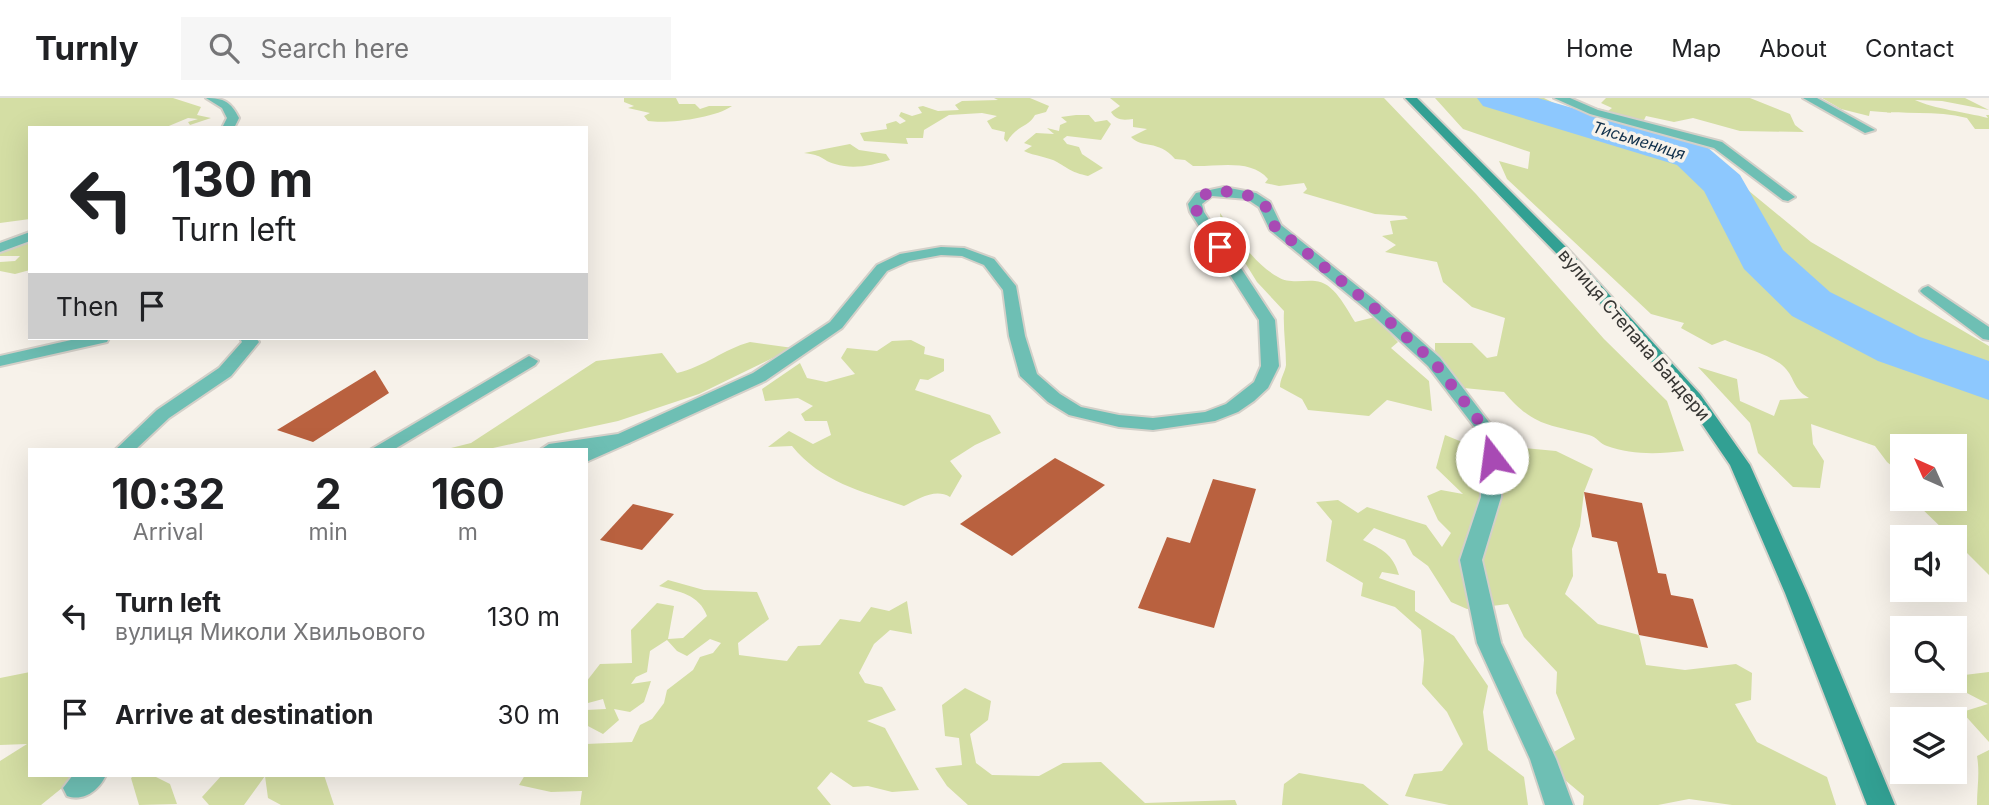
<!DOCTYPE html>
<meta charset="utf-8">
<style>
:root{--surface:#fff;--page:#f6f6f6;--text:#202124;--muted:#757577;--line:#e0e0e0}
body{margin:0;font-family:Inter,sans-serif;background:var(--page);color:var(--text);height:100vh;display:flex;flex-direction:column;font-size:26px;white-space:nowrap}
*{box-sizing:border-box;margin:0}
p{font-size:23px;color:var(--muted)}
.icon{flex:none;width:38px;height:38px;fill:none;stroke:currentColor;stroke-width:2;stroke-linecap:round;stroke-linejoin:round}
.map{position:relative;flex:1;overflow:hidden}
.drawer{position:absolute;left:28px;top:350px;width:560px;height:329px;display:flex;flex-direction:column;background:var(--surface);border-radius:0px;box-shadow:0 7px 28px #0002}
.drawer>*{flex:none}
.banner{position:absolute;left:28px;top:28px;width:560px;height:214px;border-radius:0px;box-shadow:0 7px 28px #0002;background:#fff;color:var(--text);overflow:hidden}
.needle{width:46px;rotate:315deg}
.buttons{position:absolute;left:1890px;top:336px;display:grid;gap:14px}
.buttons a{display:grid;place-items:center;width:77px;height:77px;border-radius:0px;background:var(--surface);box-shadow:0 7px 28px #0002;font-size:35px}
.pin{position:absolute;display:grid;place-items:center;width:60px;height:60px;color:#fff;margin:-30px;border:4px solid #fff;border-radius:50%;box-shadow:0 2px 7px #0007}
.me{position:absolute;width:77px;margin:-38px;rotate:345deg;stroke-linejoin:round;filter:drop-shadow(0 0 5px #0008)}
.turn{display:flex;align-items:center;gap:24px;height:147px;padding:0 28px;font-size:32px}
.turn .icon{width:91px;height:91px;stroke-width:2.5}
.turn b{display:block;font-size:49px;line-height:60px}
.then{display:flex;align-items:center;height:66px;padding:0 28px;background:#0003;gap:14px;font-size:26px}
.eta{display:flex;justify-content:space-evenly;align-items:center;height:119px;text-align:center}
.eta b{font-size:42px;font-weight:700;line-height:49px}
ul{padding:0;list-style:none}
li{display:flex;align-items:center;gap:21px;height:98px;padding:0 28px}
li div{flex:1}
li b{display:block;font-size:26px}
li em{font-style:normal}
header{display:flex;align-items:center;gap:42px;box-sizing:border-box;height:98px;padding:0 35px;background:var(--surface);border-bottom:2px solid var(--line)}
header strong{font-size:33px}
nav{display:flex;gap:38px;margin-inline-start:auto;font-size:24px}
.search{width:490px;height:63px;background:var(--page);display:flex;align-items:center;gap:18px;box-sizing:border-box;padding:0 24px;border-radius:0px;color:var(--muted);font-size:26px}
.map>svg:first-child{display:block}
.green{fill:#d4dea4}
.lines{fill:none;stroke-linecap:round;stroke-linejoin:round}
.river{fill:#8dc8fe;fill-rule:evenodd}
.building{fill:#b9613f}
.service-casing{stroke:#d4d0c9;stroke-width:4}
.minor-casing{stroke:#d4d0c9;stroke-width:4}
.secondary-casing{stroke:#d4d0c9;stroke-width:4}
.service{fill:#6ebfb4;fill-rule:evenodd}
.minor{fill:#6ebfb4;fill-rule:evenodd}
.secondary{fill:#32a093;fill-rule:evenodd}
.route{stroke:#a84ab4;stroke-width:12;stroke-dasharray:0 21.6}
.labels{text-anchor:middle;stroke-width:7;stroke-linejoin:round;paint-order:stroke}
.far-water-label{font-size:16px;font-style:italic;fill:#10304b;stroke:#f7f2ea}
.street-label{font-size:18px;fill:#373633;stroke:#f7f2ea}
</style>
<header>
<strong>Turnly</strong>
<div class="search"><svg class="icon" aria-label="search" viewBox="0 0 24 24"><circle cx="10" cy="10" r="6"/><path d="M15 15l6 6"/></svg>Search here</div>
<nav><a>Home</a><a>Map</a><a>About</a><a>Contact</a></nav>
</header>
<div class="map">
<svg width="1989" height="707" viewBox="0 0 1989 707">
<rect width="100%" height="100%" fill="#f7f2ea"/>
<g class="green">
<path d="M 0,0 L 173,0 L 201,9 L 197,17 L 211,20 L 190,27 L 188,24 L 198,21 L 188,20 L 164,30 L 30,30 L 30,121 L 0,125 Z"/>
<path d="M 624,0 L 676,0 L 679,6 L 695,6 L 700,11 L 709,8 L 732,8 C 715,20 669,26 648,23 L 644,18 L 650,15 L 628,10 L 634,8 L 624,4 Z"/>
<path d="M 994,0 L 1030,0 L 1049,8 L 1046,14 L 1035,17 C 1028,30 1016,27 1007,44 L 1004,41 L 1005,34 L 992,31 L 987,23 L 997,18 L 982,15 L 949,17 L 924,32 L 923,40 L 906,40 L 908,46 L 864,43 L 860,35 L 887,31 L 886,26 L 896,23 L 900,26 L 906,23 L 899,18 L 901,14 L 912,18 L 922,15 L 918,9 L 923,8 L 938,13 L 959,12 L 955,7 L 962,3 L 998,2 Z"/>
<path d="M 1110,0 L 1384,0 L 1476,96 L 1604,241 L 1667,303 L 1684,353 C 1659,356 1631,357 1607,348 C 1600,346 1597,339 1589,337 C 1548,326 1534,329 1504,294 L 1464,290 L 1435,253 L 1435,245 L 1472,245 L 1487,260 L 1497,258 L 1505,220 L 1472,209 L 1443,184 L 1437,164 L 1385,154 L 1396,147 L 1382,138 L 1393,136 L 1390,123 L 1408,121 L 1405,118 L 1375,116 L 1303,95 L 1307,91 L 1304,85 L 1279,88 L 1265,85 L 1268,81 C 1251,60 1216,69 1193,68 L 1185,62 L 1175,61 C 1158,41 1142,51 1131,39 L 1147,31 L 1133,29 L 1133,21 C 1124,22 1116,23 1111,14 L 1120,8 Z"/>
<path d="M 1435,0 L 1544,0 L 1564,10 L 1581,12 L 1573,3 L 1608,13 L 1612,10 L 1601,5 L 1606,0 L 1750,0 L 1790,16 L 1795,27 L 1804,34 L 1740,33 L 1693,20 L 1674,24 L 1646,18 L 1644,22 L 1606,18 L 1663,33 L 1627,33 L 1709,60 L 1811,144 L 1989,248 L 1989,477 L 1955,443 L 1955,439 L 1951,439 L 1915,404 L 1915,401 L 1955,401 L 1955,348 L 1902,348 L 1902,376 L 1887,364 L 1875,348 L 1811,326 L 1813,346 L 1824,363 L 1820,390 L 1793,389 L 1758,355 L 1750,325 L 1698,269 L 1737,281 L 1740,303 L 1774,318 L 1780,302 L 1809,300 C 1791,290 1796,279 1782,267 C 1767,255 1742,250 1725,242 L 1712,247 L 1681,230 L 1684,225 L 1651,216 L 1507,81 L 1499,63 L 1528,71 L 1530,54 L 1463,31 Z"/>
<path d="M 1822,0 L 1965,0 L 1989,12 L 1942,3 L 1915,2 C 1934,11 1965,14 1988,20 L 1986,17 L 1989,17 L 1989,31 L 1975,31 L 1967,20 C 1936,12 1903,17 1870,13 L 1869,18 L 1841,11 Z"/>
<path d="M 1076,17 L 1089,17 L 1095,24 L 1107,22 L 1111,26 L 1101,42 L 1067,38 L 1063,41 L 1067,46 L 1079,49 L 1082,56 L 1103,70 L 1088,78 C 1071,74 1071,72 1057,64 C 1049,59 1034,58 1024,53 L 1032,48 L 1024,45 L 1036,35 L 1054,36 L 1047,30 L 1059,33 L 1060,27 L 1067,24 L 1061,19 Z"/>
<path d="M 850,46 L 859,52 L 886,56 L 890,62 C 872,67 854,72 835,66 C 821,62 824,57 804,55 Z"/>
<path d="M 1220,115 C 1235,136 1254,166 1278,179 C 1289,186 1303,182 1315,183 C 1334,184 1346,210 1355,224 L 1375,219 L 1398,244 L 1391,250 L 1429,283 L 1432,313 L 1387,302 L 1369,318 L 1308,312 L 1302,301 L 1280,289 C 1280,280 1285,275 1286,267 C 1286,249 1283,231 1284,213 L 1257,184 L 1221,126 Z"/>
<path d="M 30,142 L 30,172 L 15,176 L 0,173 L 0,164 L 15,163 L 20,158 L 0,158 L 0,153 Z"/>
<path d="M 911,242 L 925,249 L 924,256 L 944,261 L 944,273 L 928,282 L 920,281 L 915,292 L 990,317 L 1001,335 L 975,347 L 950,363 L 962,378 L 950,399 C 935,390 919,401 904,408 C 861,393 821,384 792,348 L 768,349 L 789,333 L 813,346 L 831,337 L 827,323 L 805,323 L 801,316 L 813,308 L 798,300 L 765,303 L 762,291 L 800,265 L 807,280 L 826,284 L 855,276 L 841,260 L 847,250 L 877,253 L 892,243 Z"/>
<path d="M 750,244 L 793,250 L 699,296 L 618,323 L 484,352 L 443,352 L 471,345 L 596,263 L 662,255 L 677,275 C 704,269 724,251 750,244 Z"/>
<path d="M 1445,337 L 1467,346 L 1483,359 L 1501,339 L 1515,349 L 1556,353 L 1593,371 L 1584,394 L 1580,428 L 1572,451 L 1573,478 L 1565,496 L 1598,526 L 1639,537 L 1646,567 L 1685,572 L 1736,566 L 1752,575 L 1751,602 L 1735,606 L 1757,644 L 1827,679 L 1836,707 L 1732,707 L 1689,701 L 1658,707 L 1583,707 L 1584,698 L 1559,677 L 1554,654 L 1575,641 L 1556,595 L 1557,574 L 1524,539 L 1508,506 L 1467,511 L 1451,504 L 1428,468 L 1413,457 L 1405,442 L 1374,430 L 1363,442 C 1382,451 1393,456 1399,477 L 1382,474 L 1379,480 L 1415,493 L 1415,513 L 1454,538 L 1488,588 L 1483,614 L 1488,652 L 1524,679 L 1528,707 L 1449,707 L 1405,698 L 1414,676 L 1442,673 L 1463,646 L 1447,614 L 1422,586 L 1424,562 L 1421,532 L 1395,509 L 1361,498 L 1363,485 L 1326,463 L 1332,423 L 1316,404 L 1338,402 L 1358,415 L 1367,409 L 1426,427 L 1442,449 L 1451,435 L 1438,422 L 1427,398 L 1441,392 L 1463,396 L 1436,370 Z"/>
<path d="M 668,482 L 704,492 L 757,494 L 769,521 L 738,545 L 739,557 L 787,563 L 798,548 L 820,547 L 840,521 L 860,524 L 871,509 L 889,513 L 907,503 L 912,536 L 890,532 L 874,546 L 859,575 L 865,585 L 882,589 L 896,612 L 867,623 L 885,630 L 919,692 L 892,694 L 868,688 L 853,689 L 831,674 L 817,690 L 831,707 L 580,707 L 582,693 L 551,694 L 519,687 L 525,677 L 586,677 L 586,646 L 632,644 L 640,627 L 652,621 L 664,605 L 667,592 L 693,572 L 700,559 L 713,555 L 721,545 L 710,541 L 687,558 L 677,553 L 667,542 L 650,553 L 647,574 L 636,579 L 631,586 L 651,583 L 644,604 L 630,614 L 614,611 L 619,622 L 603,636 L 586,627 L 586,612 L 606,611 L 603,601 L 588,605 L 586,584 L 600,566 L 632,565 L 631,532 L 657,505 L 674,508 L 668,541 L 683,540 L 707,518 C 699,496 679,494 659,488 Z"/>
<path d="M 30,574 L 30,677 L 78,677 L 41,707 L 0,707 L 0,663 L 27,646 L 0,647 L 0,580 Z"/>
<path d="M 1989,574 L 1989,644 L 1962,614 L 1988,606 L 1965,594 L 1956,578 Z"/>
<path d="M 965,590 L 991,603 L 988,622 L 970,636 L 976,665 L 992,677 L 1039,678 L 1063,665 L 1101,664 L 1145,705 L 1235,702 L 1237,707 L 968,707 L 947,688 L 935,670 L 962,667 L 959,640 L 945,638 L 942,607 Z"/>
<path d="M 1989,652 L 1989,707 L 1977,707 C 1977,689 1980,676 1977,658 Z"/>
<path d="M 1299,675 L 1363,686 L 1389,707 L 1282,707 L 1284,686 Z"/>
<path d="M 135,677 L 152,677 L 170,686 L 177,706 L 139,707 L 131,680 Z"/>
<path d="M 222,677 L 324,677 L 334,707 L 281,707 L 268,700 L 265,678 L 244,707 L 209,707 L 202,699 Z"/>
</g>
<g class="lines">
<path class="river" d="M 1477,0 L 1538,0 L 1707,49 L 1740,77 L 1783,152 L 1830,194 L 1920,239 L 1989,263 L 1989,302 L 1878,263 L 1792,218 L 1744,171 L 1704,93 L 1677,67 L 1483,8 Z"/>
</g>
<g class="building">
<path d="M 375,272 L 389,295 L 313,344 L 277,332 Z"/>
<path d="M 1055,360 L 1105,387 L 1012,458 L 960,426 Z"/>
<path d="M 1213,381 L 1256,391 L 1214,530 L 1138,510 L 1167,439 L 1190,445 Z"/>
<path d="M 1584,394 L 1642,405 L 1658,475 L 1666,476 L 1671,497 L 1693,501 L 1708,550 L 1639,537 L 1617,444 L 1592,439 Z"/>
<path d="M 633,406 L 674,416 L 642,452 L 600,442 Z"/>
</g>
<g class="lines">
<defs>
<g id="service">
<path d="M 1554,0 L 1570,0 L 1598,12 L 1722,44 L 1795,99 L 1788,103 L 1783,102 L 1714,50 L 1590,16 Z"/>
<path d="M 1803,0 L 1817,0 L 1875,32 L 1865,35 Z"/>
<path d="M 1928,188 L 1989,229 L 1989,242 L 1983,241 L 1923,196 L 1920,193 L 1923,190 Z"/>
<path d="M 529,258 L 538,263 L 535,267 L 393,352 L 370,352 Z"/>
<path d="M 622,335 L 631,341 L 629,345 L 586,364 L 586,352 L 584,352 Z"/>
<path d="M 73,677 L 106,677 C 99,692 84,704 67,698 L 63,690 Z"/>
</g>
<g id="minor">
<path d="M 206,0 C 224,0 231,4 239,20 L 234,30 L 222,30 L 227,20 L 222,10 Z"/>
<path d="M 1224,89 L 1256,95 L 1270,104 L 1281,127 L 1377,204 L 1440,260 L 1501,340 L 1501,399 L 1482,462 L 1501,545 L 1556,661 L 1573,707 L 1545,707 L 1530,661 L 1477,545 L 1460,462 L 1481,399 L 1483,340 L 1428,268 L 1365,210 L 1270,132 L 1259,109 L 1247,101 L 1212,98 L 1202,106 L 1204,114 L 1275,222 L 1279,268 L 1268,290 L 1254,303 L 1238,314 L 1215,323 L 1153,332 L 1119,329 L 1069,317 L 1048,304 L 1020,278 L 1009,238 L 1003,192 L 984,167 L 962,158 L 941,157 L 909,163 L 887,173 L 842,230 L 765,283 L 629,345 L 586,352 L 540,352 L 549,346 L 618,336 L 753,275 L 830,224 L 877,167 L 900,156 L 941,149 L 964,150 L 994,161 L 1016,188 L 1025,238 L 1037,276 L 1060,296 L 1081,309 L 1119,317 L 1153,320 L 1205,314 L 1226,306 L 1254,284 L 1261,268 L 1259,222 L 1190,114 L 1188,106 L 1196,95 Z"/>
<path d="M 30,134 L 30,143 L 0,154 L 0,145 Z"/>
<path d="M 80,240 L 109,240 L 107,244 L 0,268 L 0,258 Z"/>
<path d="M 240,240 L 256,240 L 259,244 L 231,278 L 169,320 L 135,352 L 115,352 L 157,312 L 219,270 L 242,244 Z"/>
</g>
<path id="secondary" d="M 1405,0 L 1417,0 L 1566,149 L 1700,296 L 1750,367 L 1807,495 L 1895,707 L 1867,707 L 1785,495 L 1730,367 L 1687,304 L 1556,155 Z"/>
</defs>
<use href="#service" class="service-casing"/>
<use href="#minor" class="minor-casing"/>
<use href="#secondary" class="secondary-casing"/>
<use href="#service" class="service"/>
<use href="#minor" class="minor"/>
<use href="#secondary" class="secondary"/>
</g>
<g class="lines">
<path class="route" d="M 1220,149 L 1197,114 L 1195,106 L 1201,99 L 1210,94 L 1224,93 L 1251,98 L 1265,107 L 1275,129 L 1371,207 L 1434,264 L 1492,340 L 1492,360"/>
</g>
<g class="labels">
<g class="far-water-label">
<text transform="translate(1639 42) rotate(17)" y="6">Тисьмениця</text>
</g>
<g class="street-label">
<text transform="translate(1634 237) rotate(49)" y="6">вулиця Степана Бандери</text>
</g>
</g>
</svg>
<div class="buttons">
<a><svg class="needle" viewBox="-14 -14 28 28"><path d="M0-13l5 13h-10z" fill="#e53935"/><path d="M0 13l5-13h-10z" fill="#757577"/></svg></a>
<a><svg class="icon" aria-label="sound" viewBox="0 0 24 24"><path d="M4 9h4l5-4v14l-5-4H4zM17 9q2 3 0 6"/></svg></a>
<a><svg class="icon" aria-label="search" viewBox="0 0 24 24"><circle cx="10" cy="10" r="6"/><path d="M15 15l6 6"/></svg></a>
<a><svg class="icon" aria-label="layers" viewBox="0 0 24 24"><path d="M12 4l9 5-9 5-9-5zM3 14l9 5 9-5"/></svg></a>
</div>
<div class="pin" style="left:1220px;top:149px;background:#d93025"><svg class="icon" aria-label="arrive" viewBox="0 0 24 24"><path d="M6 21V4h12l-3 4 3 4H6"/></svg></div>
<svg class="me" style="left:1492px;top:360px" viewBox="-20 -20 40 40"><circle r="19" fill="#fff"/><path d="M0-13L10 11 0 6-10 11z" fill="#a84ab4"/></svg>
<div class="banner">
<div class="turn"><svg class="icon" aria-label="left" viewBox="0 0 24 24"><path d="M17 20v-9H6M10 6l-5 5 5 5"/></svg><div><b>130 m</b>Turn left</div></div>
<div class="then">Then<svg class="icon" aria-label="arrive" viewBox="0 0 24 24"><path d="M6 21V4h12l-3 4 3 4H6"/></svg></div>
</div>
<section class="drawer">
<div class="eta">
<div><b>10:32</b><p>Arrival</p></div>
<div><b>2</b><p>min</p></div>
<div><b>160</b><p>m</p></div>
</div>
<ul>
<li><svg class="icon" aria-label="left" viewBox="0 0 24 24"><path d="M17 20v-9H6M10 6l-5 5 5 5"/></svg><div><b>Turn left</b><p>вулиця Миколи Хвильового</p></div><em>130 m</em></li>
<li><svg class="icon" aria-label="arrive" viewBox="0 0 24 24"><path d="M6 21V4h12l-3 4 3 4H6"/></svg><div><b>Arrive at destination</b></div><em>30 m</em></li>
</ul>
</section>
</div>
